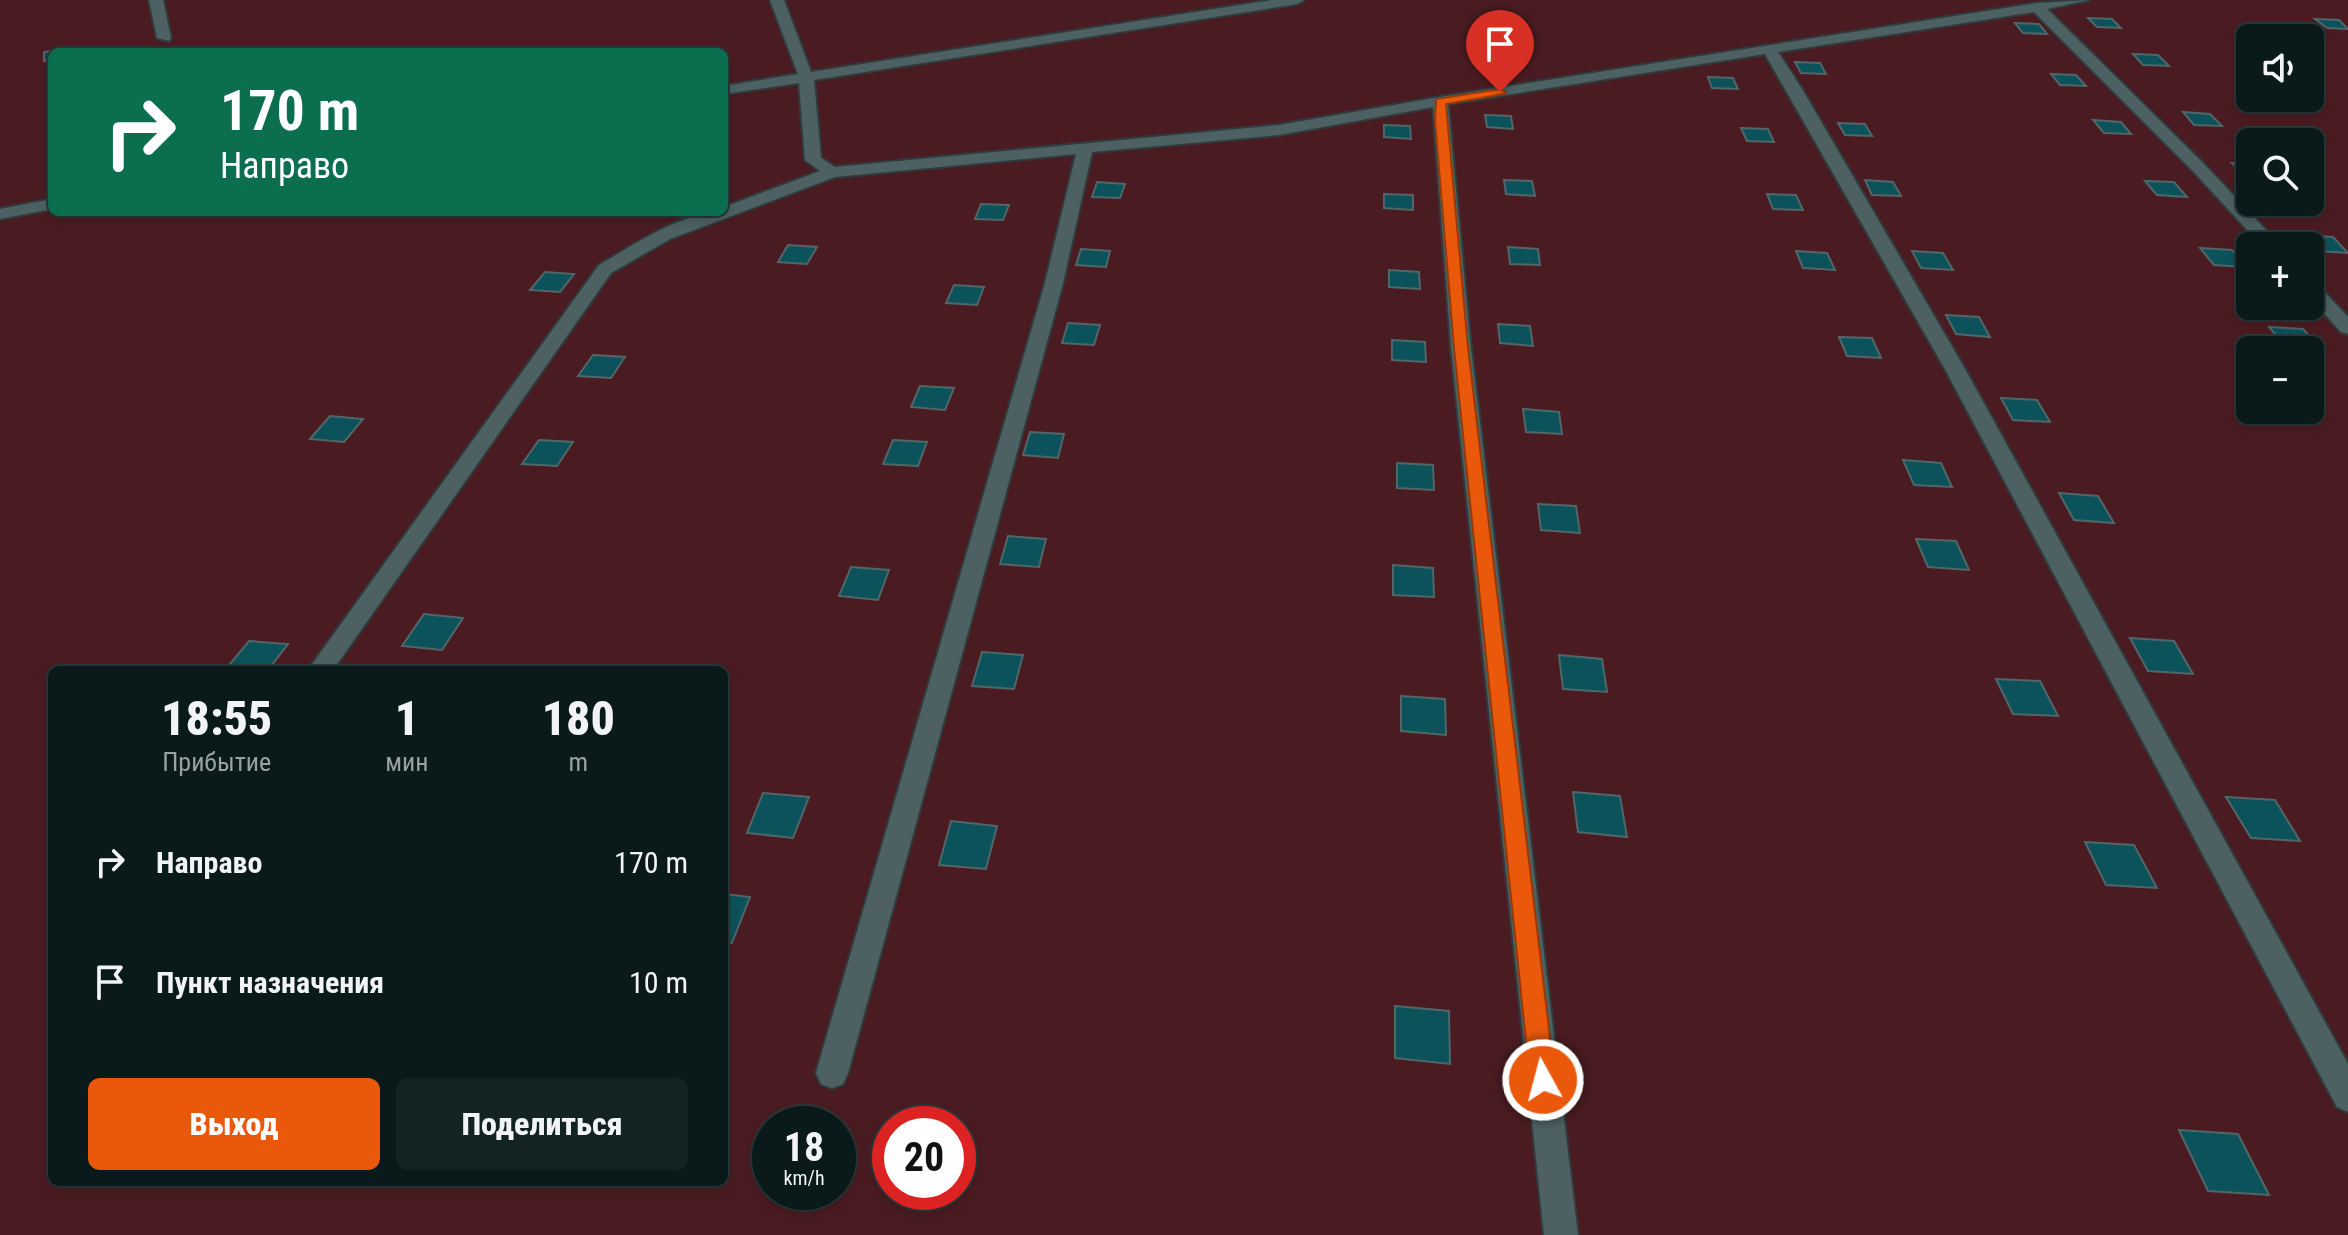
<!DOCTYPE html>
<html lang="ru">
<meta charset="utf-8">
<style>
:root{--surface:#0a191a;--page:#132223;--text:#f1f3f6;--muted:#99a0a2;--line:#2a3839;--accent:#ea580c}
body{margin:0;font-family:"Roboto Condensed",sans-serif;background:var(--page);color:var(--text);height:100vh;display:flex;flex-direction:column;font-size:30px;white-space:nowrap}
*{box-sizing:border-box;margin:0}
p{font-size:26px;color:var(--muted)}
.icon{flex:none;width:44px;height:44px;fill:none;stroke:currentColor;stroke-width:2;stroke-linecap:round;stroke-linejoin:round}
.map{position:relative;flex:1;overflow:hidden}
.sheet{position:absolute;left:48px;top:666px;width:680px;height:520px;display:flex;flex-direction:column;background:var(--surface);border-radius:12px;box-shadow:0 4px 12px #0003,0 0 0 2px var(--line)}
.sheet>*{flex:none}
.hud{position:absolute;left:48px;top:48px;width:680px;height:168px;border-radius:12px;box-shadow:0 4px 12px #0003,0 0 0 2px var(--line);background:#0b6e4f;color:#fff;overflow:hidden}
.fabs{position:absolute;left:2236px;top:24px;display:grid;gap:16px}
.fabs a{display:grid;place-items:center;width:88px;height:88px;border-radius:12px;background:var(--surface);box-shadow:0 4px 12px #0003,0 0 0 2px var(--line);font-size:40px}
.speed{position:absolute;left:752px;top:1106px;display:flex;gap:16px;font-size:40px;font-weight:700;text-align:center}
.speed>*{display:grid;place-content:center;width:104px;height:104px;border-radius:50%;background:var(--surface);box-shadow:0 4px 12px #0003,0 0 0 2px var(--line);line-height:1}
.speed small{font-size:20px;font-weight:400}
.speed .limit{border:12px solid #d22;background:#fff;color:#111}
.pin{position:absolute;display:grid;place-items:center;width:68px;height:68px;color:#fff;margin:-82px -34px;border-radius:50% 50% 50% 0;rotate:-45deg;box-shadow:0 0 8px #0007}
.pin .icon{rotate:45deg}
.me{position:absolute;width:88px;margin:-44px;rotate:353deg;stroke-linejoin:round;filter:drop-shadow(0 0 6px #0008)}
.turn{display:flex;align-items:center;gap:28px;height:168px;padding:0 40px;font-size:36px}
.turn .icon{width:104px;height:104px;stroke-width:2.5}
.turn b{display:block;font-size:56px;line-height:68px}
.eta{display:flex;justify-content:space-evenly;align-items:center;height:136px;text-align:center}
.eta b{font-size:48px;font-weight:800;line-height:56px}
.button{display:flex;gap:16px;margin-top:auto;padding:16px 40px}
.button a{flex:1;height:92px;border-radius:12px;background:var(--accent);color:#fff;font-size:32px;font-weight:800;line-height:92px;text-align:center}
.button a+a{background:var(--page);color:var(--text)}
ul{padding:0;list-style:none}
li{display:flex;align-items:center;gap:24px;height:120px;padding:0 40px}
li div{flex:1}
li b{display:block;font-size:30px}
li em{font-style:normal}
.map>svg:first-child{display:block}
.green{fill:#4a1c21;fill-rule:evenodd}
.building{fill:#0c525a;stroke:#516669;stroke-width:2}
.lines{fill:none;stroke-linecap:round;stroke-linejoin:round}
.lane-casing{stroke:#303b3d;stroke-width:4}
.lane{fill:#4d6163;fill-rule:evenodd}
.route{fill:#ea580c;stroke:#983908;stroke-width:2}
</style>
<div class="map">
<svg width="2348" height="1235" viewBox="0 0 2348 1235">
<rect width="100%" height="100%" fill="#0e2123"/>
<path class="green" d="M 0,0 L 2348,0 L 2348,1235 L 0,1235 ZM 2250,38 L 2310,38 L 2310,98 L 2250,98 ZM 52,52 L 724,52 L 724,212 L 52,212 ZM 2250,142 L 2310,142 L 2310,202 L 2250,202 ZM 2250,246 L 2310,246 L 2310,306 L 2250,306 ZM 2250,350 L 2310,350 L 2310,410 L 2250,410 ZM 52,670 L 724,670 L 724,1182 L 52,1182 ZM 770,1124 L 838,1124 L 838,1192 L 770,1192 ZM 890,1124 L 958,1124 L 958,1192 L 890,1192 Z"/>
<g class="building">
<path d="M 2088,18 L 2112,19 L 2121,28 L 2097,27 Z"/>
<path d="M 2315,19 L 2339,20 L 2348,29 L 2327,28 Z"/>
<path d="M 2015,23 L 2039,24 L 2047,34 L 2023,33 Z"/>
<path d="M 73,47 L 74,52 L 52,52 L 52,59 L 44,61 L 44,52 Z"/>
<path d="M 2133,54 L 2158,55 L 2169,66 L 2143,65 Z"/>
<path d="M 1795,62 L 1820,63 L 1826,74 L 1801,73 Z"/>
<path d="M 2051,74 L 2076,75 L 2086,86 L 2060,85 Z"/>
<path d="M 1708,77 L 1733,78 L 1738,89 L 1712,88 Z"/>
<path d="M 2183,112 L 2210,114 L 2222,126 L 2194,125 Z"/>
<path d="M 1485,115 L 1511,116 L 1513,129 L 1487,127 Z"/>
<path d="M 2093,120 L 2121,122 L 2131,134 L 2104,133 Z"/>
<path d="M 1838,123 L 1865,124 L 1872,136 L 1845,135 Z"/>
<path d="M 1384,125 L 1410,126 L 1411,139 L 1384,137 Z"/>
<path d="M 1741,128 L 1768,129 L 1774,142 L 1747,141 Z"/>
<path d="M 2232,163 L 2250,163 L 2250,177 L 2245,176 Z"/>
<path d="M 1504,180 L 1532,181 L 1535,196 L 1506,194 Z"/>
<path d="M 1865,180 L 1893,182 L 1901,196 L 1872,195 Z"/>
<path d="M 2145,181 L 2174,182 L 2187,197 L 2157,195 Z"/>
<path d="M 1097,182 L 1125,184 L 1120,198 L 1092,197 Z"/>
<path d="M 1384,194 L 1413,195 L 1413,210 L 1384,208 Z"/>
<path d="M 1767,194 L 1796,195 L 1803,210 L 1773,209 Z"/>
<path d="M 981,204 L 1009,205 L 1003,220 L 975,219 Z"/>
<path d="M 2302,235 L 2333,237 L 2348,253 L 2318,251 Z"/>
<path d="M 788,245 L 817,247 L 807,264 L 778,262 Z"/>
<path d="M 1508,247 L 1538,249 L 1540,265 L 1510,264 Z"/>
<path d="M 2200,248 L 2232,250 L 2246,267 L 2214,265 Z"/>
<path d="M 1081,249 L 1110,251 L 1106,267 L 1076,265 Z"/>
<path d="M 1796,251 L 1827,253 L 1835,270 L 1803,268 Z"/>
<path d="M 1912,251 L 1943,253 L 1953,270 L 1921,268 Z"/>
<path d="M 1389,270 L 1419,272 L 1420,289 L 1389,287 Z"/>
<path d="M 545,272 L 574,274 L 560,292 L 530,290 Z"/>
<path d="M 954,285 L 984,287 L 977,305 L 946,303 Z"/>
<path d="M 1946,315 L 1979,317 L 1990,337 L 1956,334 Z"/>
<path d="M 1068,323 L 1100,325 L 1094,345 L 1062,343 Z"/>
<path d="M 1498,324 L 1530,326 L 1533,346 L 1500,343 Z"/>
<path d="M 2269,327 L 2303,329 L 2320,348 L 2285,346 Z"/>
<path d="M 1839,337 L 1872,338 L 1881,358 L 1847,356 Z"/>
<path d="M 1392,340 L 1425,342 L 1426,362 L 1392,360 Z"/>
<path d="M 593,355 L 625,357 L 611,378 L 578,376 Z"/>
<path d="M 920,386 L 954,388 L 945,410 L 911,407 Z"/>
<path d="M 2001,398 L 2037,400 L 2050,422 L 2013,420 Z"/>
<path d="M 1523,409 L 1559,412 L 1562,434 L 1526,432 Z"/>
<path d="M 330,416 L 363,419 L 344,442 L 310,439 Z"/>
<path d="M 1030,432 L 1064,434 L 1058,458 L 1023,455 Z"/>
<path d="M 539,440 L 573,442 L 557,466 L 522,464 Z"/>
<path d="M 893,440 L 927,442 L 918,466 L 883,464 Z"/>
<path d="M 1903,460 L 1941,463 L 1952,487 L 1914,485 Z"/>
<path d="M 1397,463 L 1433,465 L 1434,490 L 1397,488 Z"/>
<path d="M 2059,493 L 2098,496 L 2114,523 L 2074,520 Z"/>
<path d="M 1538,504 L 1576,506 L 1580,533 L 1541,530 Z"/>
<path d="M 1008,536 L 1046,539 L 1039,567 L 1000,564 Z"/>
<path d="M 1916,539 L 1956,541 L 1969,570 L 1928,567 Z"/>
<path d="M 1393,565 L 1433,568 L 1434,597 L 1393,595 Z"/>
<path d="M 851,567 L 889,570 L 878,600 L 839,596 Z"/>
<path d="M 424,614 L 463,618 L 442,650 L 402,646 Z"/>
<path d="M 2130,638 L 2174,641 L 2193,674 L 2148,671 Z"/>
<path d="M 249,641 L 288,644 L 268,670 L 225,670 Z"/>
<path d="M 982,652 L 1023,655 L 1014,689 L 972,686 Z"/>
<path d="M 1559,655 L 1602,659 L 1607,692 L 1563,689 Z"/>
<path d="M 1996,679 L 2040,681 L 2058,716 L 2013,714 Z"/>
<path d="M 1401,696 L 1445,699 L 1446,735 L 1401,731 Z"/>
<path d="M 1573,792 L 1620,796 L 1627,837 L 1578,832 Z"/>
<path d="M 763,793 L 809,797 L 793,838 L 747,833 Z"/>
<path d="M 2226,797 L 2275,800 L 2300,841 L 2251,838 Z"/>
<path d="M 951,821 L 997,826 L 986,869 L 939,865 Z"/>
<path d="M 2085,842 L 2134,845 L 2157,888 L 2106,885 Z"/>
<path d="M 724,894 L 750,897 L 732,943 L 724,942 Z"/>
<path d="M 1395,1006 L 1449,1011 L 1450,1064 L 1395,1058 Z"/>
<path d="M 2179,1130 L 2238,1134 L 2269,1195 L 2208,1191 Z"/>
</g>
<g class="lines">
<defs>
<g id="lane">
<path d="M 149,0 L 163,0 L 171,38 L 169,41 L 157,38 Z"/>
<path d="M 770,0 L 784,0 L 811,72 L 1272,0 L 1304,0 L 1297,4 L 814,80 L 821,158 L 835,167 L 1279,125 L 1440,97 L 2037,3 L 2089,0 L 2047,9 L 2204,164 L 2281,246 L 2262,246 L 2192,170 L 2034,12 L 1778,52 L 1802,89 L 1965,369 L 2348,1064 L 2348,1112 L 2337,1107 L 1945,369 L 1765,54 L 1448,104 L 1471,348 L 1578,1235 L 1544,1235 L 1451,348 L 1433,107 L 1279,135 L 1092,152 L 1063,283 L 848,1073 L 843,1084 L 832,1088 L 821,1084 L 816,1073 L 1045,283 L 1076,154 L 835,177 L 670,239 L 611,273 L 333,670 L 308,670 L 599,265 C 636,244 680,212 724,212 L 724,207 L 820,171 L 805,160 L 799,83 L 724,94 L 724,86 L 798,74 Z"/>
<path d="M 52,199 L 52,209 L 0,219 L 0,209 Z"/>
<path d="M 2310,282 L 2316,283 L 2348,317 L 2348,334 L 2341,332 L 2310,298 Z"/>
</g>
</defs>
<use href="#lane" class="lane-casing"/>
<use href="#lane" class="lane"/>
</g>
<path class="route" d="M 1500,89 L 1506,92 L 1504,94 L 1446,104 L 1468,348 L 1555,1080 L 1551,1088 L 1543,1091 L 1534,1088 L 1530,1080 L 1454,348 L 1435,121 L 1436,99 Z"/>
</svg>
<div class="fabs">
<a><svg class="icon" aria-label="sound" viewBox="0 0 24 24"><path d="M4 9h4l5-4v14l-5-4H4zM17 9q2 3 0 6"/></svg></a>
<a><svg class="icon" aria-label="search" viewBox="0 0 24 24"><circle cx="10" cy="10" r="6"/><path d="M15 15l6 6"/></svg></a>
<a>+</a>
<a>−</a>
</div>
<div class="speed"><div>18<small>km/h</small></div><div class="limit">20</div></div>
<div class="pin" style="left:1500px;top:92px;background:#d93025"><svg class="icon" aria-label="arrive" viewBox="0 0 24 24"><path d="M6 21V4h12l-3 4 3 4H6"/></svg></div>
<svg class="me" style="left:1543px;top:1080px" viewBox="-20 -20 40 40"><circle r="17" fill="#ea580c" stroke="#fff" stroke-width="3"/><path d="M0-11L8 9 0 5-8 9z" fill="#fff"/></svg>
<div class="hud">
<div class="turn"><svg class="icon" aria-label="right" viewBox="0 0 24 24"><path d="M7 20v-9h11M14 6l5 5-5 5"/></svg><div><b>170 m</b>Направо</div></div>
</div>
<section class="sheet">
<div class="eta">
<div><b>18:55</b><p>Прибытие</p></div>
<div><b>1</b><p>мин</p></div>
<div><b>180</b><p>m</p></div>
</div>
<ul>
<li><svg class="icon" aria-label="right" viewBox="0 0 24 24"><path d="M7 20v-9h11M14 6l5 5-5 5"/></svg><div><b>Направо</b></div><em>170 m</em></li>
<li><svg class="icon" aria-label="arrive" viewBox="0 0 24 24"><path d="M6 21V4h12l-3 4 3 4H6"/></svg><div><b>Пункт назначения</b></div><em>10 m</em></li>
</ul>
<div class="button"><a>Выход</a><a>Поделиться</a></div>
</section>
</div>
